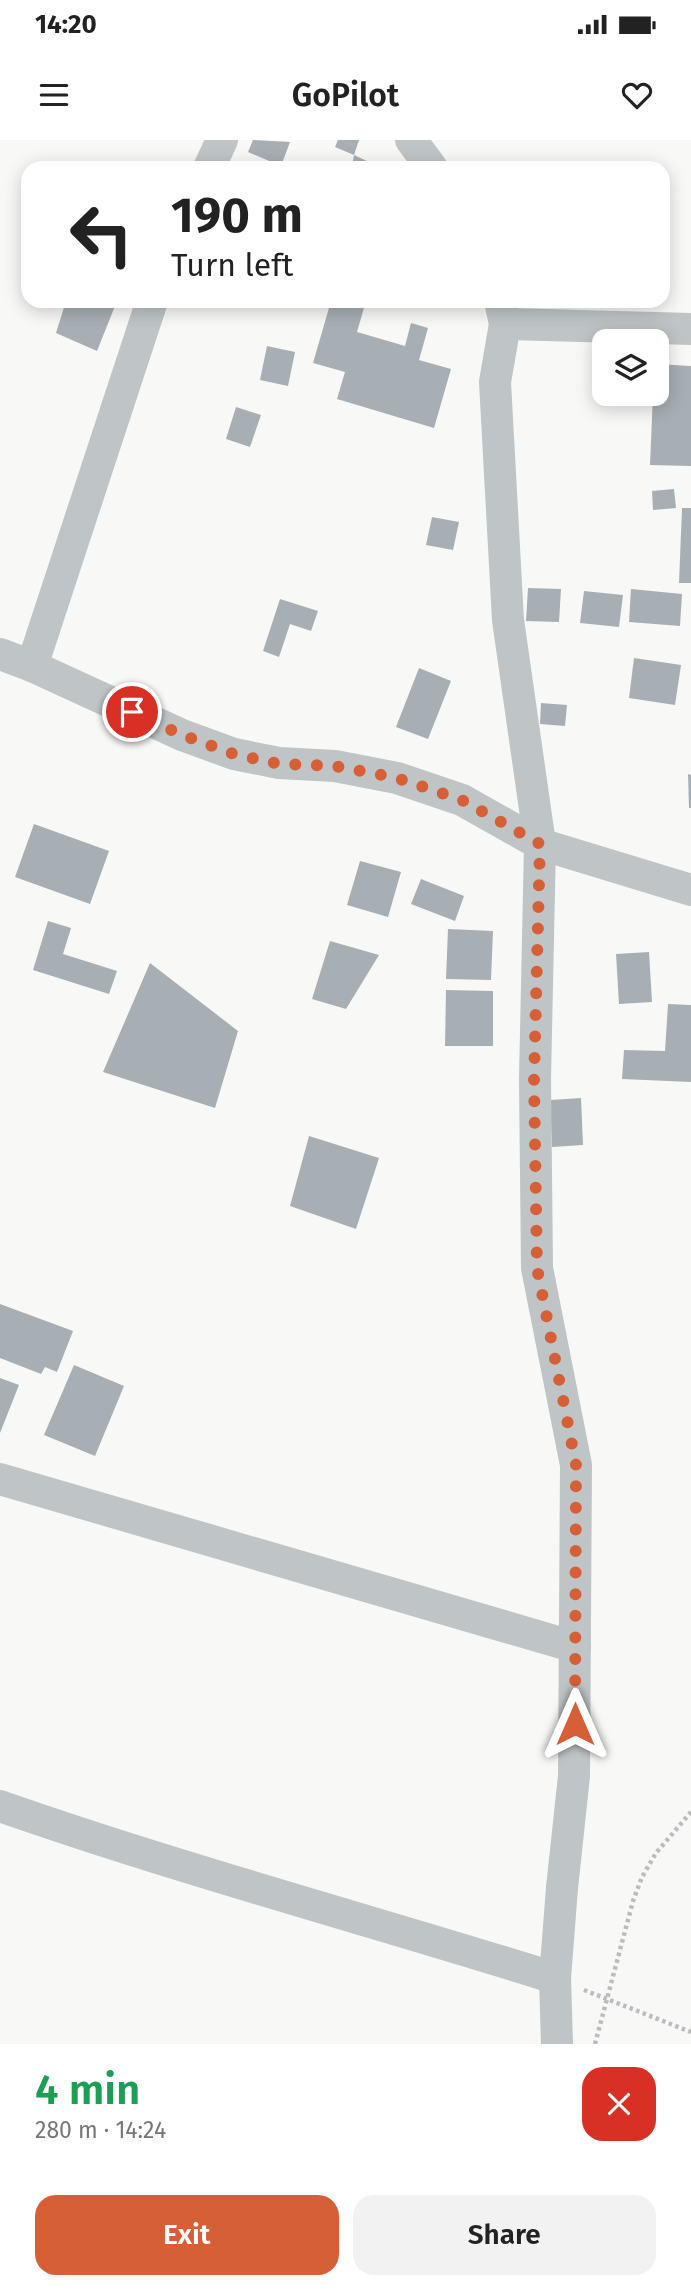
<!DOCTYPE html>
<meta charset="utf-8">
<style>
:root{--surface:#fff;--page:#f2f2f2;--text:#222;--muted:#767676;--accent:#d75f36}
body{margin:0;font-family:"Fira Sans",sans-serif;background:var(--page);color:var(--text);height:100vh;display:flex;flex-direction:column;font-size:26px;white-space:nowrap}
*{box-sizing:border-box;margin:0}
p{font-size:23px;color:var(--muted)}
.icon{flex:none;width:38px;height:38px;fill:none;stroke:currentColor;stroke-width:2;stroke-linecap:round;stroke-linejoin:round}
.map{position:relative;height:1904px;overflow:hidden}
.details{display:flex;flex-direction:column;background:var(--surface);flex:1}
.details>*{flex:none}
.banner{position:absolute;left:21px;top:21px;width:649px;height:147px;border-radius:21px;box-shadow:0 4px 18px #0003;background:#fff;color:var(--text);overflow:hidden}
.fabs{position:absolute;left:592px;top:189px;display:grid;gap:14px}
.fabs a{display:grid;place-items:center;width:77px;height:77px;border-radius:14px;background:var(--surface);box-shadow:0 4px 18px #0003;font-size:35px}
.pin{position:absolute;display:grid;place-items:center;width:60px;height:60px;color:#fff;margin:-30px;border:4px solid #fff;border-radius:50%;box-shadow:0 2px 7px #0007}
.me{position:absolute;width:77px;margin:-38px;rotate:0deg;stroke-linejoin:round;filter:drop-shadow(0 0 5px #0008)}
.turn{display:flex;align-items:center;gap:24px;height:147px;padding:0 35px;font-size:32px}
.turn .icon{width:91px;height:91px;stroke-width:2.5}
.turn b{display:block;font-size:49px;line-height:60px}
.round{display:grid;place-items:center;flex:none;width:74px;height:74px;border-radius:21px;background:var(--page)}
.head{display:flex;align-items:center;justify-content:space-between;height:119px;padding:0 35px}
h1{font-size:42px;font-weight:600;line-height:52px;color:#1e9e55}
.primary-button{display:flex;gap:14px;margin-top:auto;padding:14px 35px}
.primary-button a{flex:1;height:80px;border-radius:21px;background:var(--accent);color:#fff;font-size:28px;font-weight:600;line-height:80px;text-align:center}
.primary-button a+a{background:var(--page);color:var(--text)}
.status{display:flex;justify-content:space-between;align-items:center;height:49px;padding:0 35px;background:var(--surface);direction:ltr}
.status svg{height:19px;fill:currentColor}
header{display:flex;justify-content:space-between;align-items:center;height:91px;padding:0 35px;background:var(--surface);font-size:32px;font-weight:600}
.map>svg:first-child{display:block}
.building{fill:#a7afb4}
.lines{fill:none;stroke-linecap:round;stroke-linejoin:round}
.path{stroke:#babdbf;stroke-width:4.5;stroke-dasharray:3.5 3.5;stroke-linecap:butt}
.minor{stroke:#bfc4c7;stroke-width:32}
.route{stroke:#d75f36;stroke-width:12;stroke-dasharray:0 21.6}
</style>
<div class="status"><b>14:20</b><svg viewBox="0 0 49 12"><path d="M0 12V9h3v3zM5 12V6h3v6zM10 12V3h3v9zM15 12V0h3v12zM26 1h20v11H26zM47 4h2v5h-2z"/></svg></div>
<header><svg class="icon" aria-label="menu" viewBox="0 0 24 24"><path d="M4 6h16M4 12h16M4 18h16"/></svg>GoPilot<svg class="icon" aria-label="heart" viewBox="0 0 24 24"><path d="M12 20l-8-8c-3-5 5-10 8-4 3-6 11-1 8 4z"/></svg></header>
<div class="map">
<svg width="691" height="1904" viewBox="0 0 691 1904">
<rect width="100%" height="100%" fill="#f8f8f6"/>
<g class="building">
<path d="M 253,0 L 290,2 L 281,26 L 248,12 Z"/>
<path d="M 338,0 L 359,0 L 354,15 L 335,7 Z"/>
<path d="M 354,15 L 369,22 L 368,28 L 352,28 Z"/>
<path d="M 66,161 L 117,161 L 97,211 L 56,193 Z"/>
<path d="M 331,161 L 366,161 L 357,192 L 405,206 L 411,183 L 428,188 L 419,220 L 451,229 L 434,288 L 337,259 L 345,232 L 313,223 Z"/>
<path d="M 267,206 L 295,212 L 288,246 L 260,240 Z"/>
<path d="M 656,224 L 691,226 L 691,326 L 650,325 L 653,254 L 656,254 Z"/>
<path d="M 236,267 L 261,275 L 250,307 L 226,299 Z"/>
<path d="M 674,349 L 676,368 L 653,370 L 652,351 Z"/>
<path d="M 682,368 L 691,368 L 691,443 L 679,443 Z"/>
<path d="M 432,377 L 459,382 L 453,410 L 426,405 Z"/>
<path d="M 528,448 L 561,449 L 559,482 L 526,481 Z"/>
<path d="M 631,449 L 682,454 L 680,486 L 629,482 Z"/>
<path d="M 584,451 L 623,455 L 619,487 L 580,483 Z"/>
<path d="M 280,459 L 318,471 L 311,491 L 290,484 L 279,517 L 263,511 Z"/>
<path d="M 634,518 L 681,525 L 675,565 L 629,558 Z"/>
<path d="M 419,528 L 451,541 L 428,599 L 396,587 Z"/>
<path d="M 541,563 L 567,565 L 565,586 L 540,584 Z"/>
<path d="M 688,634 L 691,635 L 691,668 L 689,668 Z"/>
<path d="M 34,684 L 109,711 L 90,764 L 15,737 Z"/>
<path d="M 360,721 L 401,732 L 388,777 L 347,765 Z"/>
<path d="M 421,739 L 464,756 L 455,781 L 411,764 Z"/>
<path d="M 48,781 L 71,788 L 63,814 L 117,831 L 109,854 L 33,830 Z"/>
<path d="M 448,789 L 493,791 L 491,840 L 446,839 Z"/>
<path d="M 330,801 L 379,815 L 346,869 L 312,859 Z"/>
<path d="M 649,812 L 652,862 L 619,864 L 616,814 Z"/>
<path d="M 150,823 L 238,891 L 215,968 L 103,932 Z"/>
<path d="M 446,850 L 493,851 L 493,906 L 445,906 Z"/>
<path d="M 668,864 L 691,865 L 691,942 L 622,939 L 624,910 L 665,911 Z"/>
<path d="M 581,958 L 583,1005 L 552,1007 L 550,960 Z"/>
<path d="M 309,996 L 379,1018 L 356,1089 L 290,1066 Z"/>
<path d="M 0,1164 L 73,1191 L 57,1232 L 45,1227 L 41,1234 L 0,1218 Z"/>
<path d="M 74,1225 L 124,1246 L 95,1316 L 44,1295 Z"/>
<path d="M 0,1238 L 19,1245 L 0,1293 Z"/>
</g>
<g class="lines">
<g class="path">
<path d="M 584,1850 L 691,1892"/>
<path d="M 595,1904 L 633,1761 L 642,1737 L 656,1713 L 691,1672"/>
</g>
<g class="minor">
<path d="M 411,0 L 432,28"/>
<path d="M 209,28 L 222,0"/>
<path d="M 500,161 L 505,184 L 495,242 L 508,480 L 540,704 L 535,939 L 537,1128 L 576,1325 L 574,1636 L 562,1748 L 555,1838 L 557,1904"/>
<path d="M 505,184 L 691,189"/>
<path d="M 0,514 L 32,526 L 182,595 L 234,614 L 279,623 L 335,626 L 397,638 L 462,660 L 540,704 L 691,750"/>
<path d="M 32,526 L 152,161"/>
<path d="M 0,1339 L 575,1507"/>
<path d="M 0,1666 C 183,1730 370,1780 555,1838"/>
</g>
</g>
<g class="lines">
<path class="route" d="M 132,572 L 182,595 L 234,614 L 279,624 L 335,626 L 397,638 L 462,660 L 540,704 L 534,940 L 537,1128 L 576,1325 L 575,1584"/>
</g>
</svg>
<div class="fabs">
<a><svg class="icon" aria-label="layers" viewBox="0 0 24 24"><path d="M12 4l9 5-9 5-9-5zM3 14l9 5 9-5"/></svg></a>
</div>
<div class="pin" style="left:132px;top:572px;background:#d93025"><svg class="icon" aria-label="arrive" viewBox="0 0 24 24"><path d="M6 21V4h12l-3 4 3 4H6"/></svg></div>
<svg class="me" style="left:575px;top:1584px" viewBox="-20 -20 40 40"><path d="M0-17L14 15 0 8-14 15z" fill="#d75f36" stroke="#fff" stroke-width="4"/></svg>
<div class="banner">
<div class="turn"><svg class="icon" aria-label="left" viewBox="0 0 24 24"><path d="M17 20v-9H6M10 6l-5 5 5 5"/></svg><div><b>190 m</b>Turn left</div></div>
</div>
</div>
<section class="details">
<div class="head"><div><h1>4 min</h1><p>280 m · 14:24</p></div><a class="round" style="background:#d93025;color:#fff"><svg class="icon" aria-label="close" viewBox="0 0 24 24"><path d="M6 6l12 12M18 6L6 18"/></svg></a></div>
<div class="primary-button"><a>Exit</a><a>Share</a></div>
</section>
